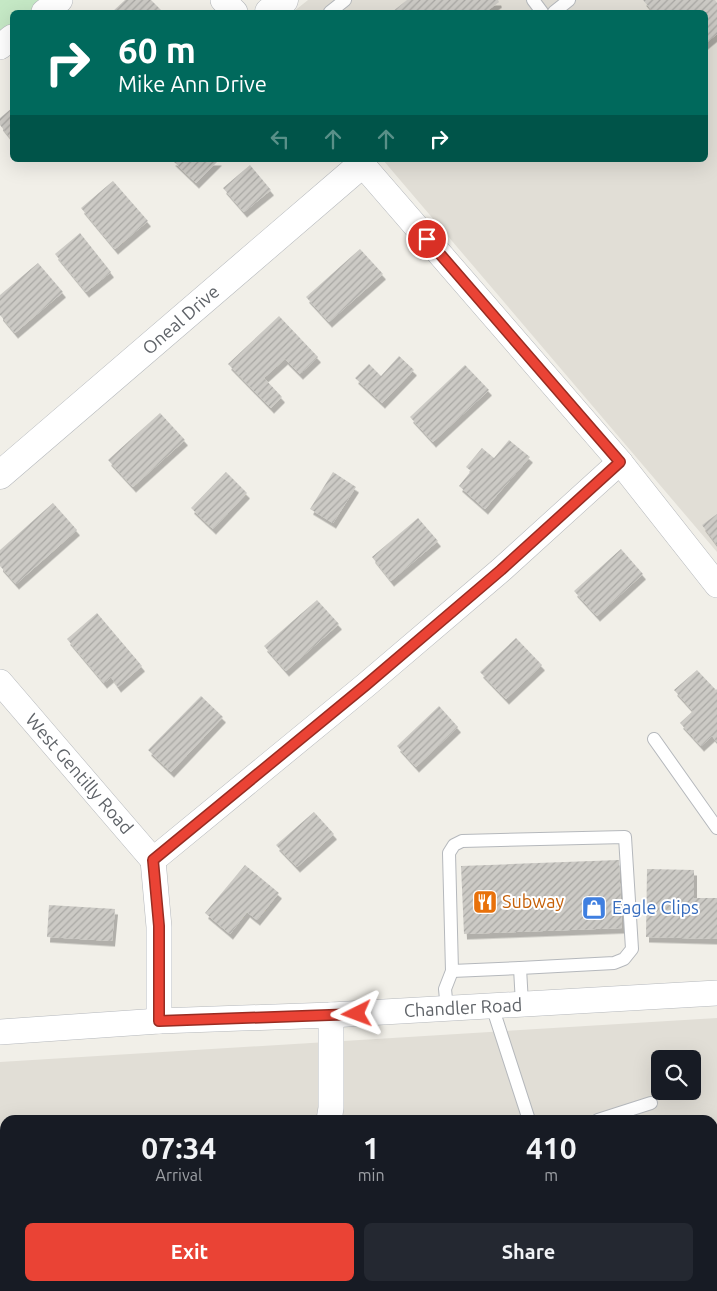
<!DOCTYPE html>
<style>
:root{--surface:#171b24;--page:#242831;--text:#f1f3f6;--muted:#9ea1a6;--accent:#ea4335}
body{margin:0;font-family:Ubuntu,sans-serif;background:var(--page);color:var(--text);height:100vh;display:flex;flex-direction:column;font-size:19px;white-space:nowrap}
*{box-sizing:border-box;margin:0}
p{font-size:16px;color:var(--muted)}
.icon{flex:none;width:28px;height:28px;fill:none;stroke:currentColor;stroke-width:2;stroke-linecap:round;stroke-linejoin:round}
.map{position:relative;flex:1;overflow:hidden}
.drawer{position:absolute;left:0px;top:1115px;width:718px;height:176px;display:flex;flex-direction:column;background:var(--surface);border-radius:15px 15px 0 0;box-shadow:0 5px 20px #0002}
.drawer>*{flex:none}
.hud{position:absolute;left:10px;top:10px;width:698px;height:152px;border-radius:8px;box-shadow:0 5px 20px #0002;background:#00695c;color:#fff;overflow:hidden}
.buttons{position:absolute;left:651px;top:1050px;display:grid;gap:10px}
.buttons a{display:grid;place-items:center;width:50px;height:50px;border-radius:8px;background:var(--surface);box-shadow:0 5px 20px #0002;font-size:25px}
.pin{position:absolute;display:grid;place-items:center;width:42px;height:42px;color:#fff;margin:-21px;border:2px solid #fff;border-radius:50%;box-shadow:0 1px 5px #0007}
.me{position:absolute;width:55px;margin:-28px;rotate:267deg;stroke-linejoin:round;filter:drop-shadow(0 0 4px #0008)}
.turn{display:flex;align-items:center;gap:18px;height:105px;padding:0 25px;font-size:22px}
.turn .icon{width:65px;height:65px;stroke-width:2.5}
.turn b{display:block;font-size:35px;line-height:42px}
.lanes{display:flex;align-items:center;height:48px;padding:0 25px;background:#0003;justify-content:center;gap:25px;direction:ltr}
.lanes .off{opacity:.35}
.eta{display:flex;justify-content:space-evenly;align-items:center;height:85px;text-align:center}
.eta b{font-size:30px;font-weight:700;line-height:35px}
.cta{display:flex;gap:10px;margin-top:auto;padding:10px 25px}
.cta a{flex:1;height:58px;border-radius:8px;background:var(--accent);color:#fff;font-size:20px;font-weight:700;line-height:58px;text-align:center}
.cta a+a{background:var(--page);color:var(--text)}
.map>svg:first-child{display:block}
.education{fill:#e1ded6;fill-rule:evenodd}
.green{fill:#c5e8c5}
.building{fill:url(#building-hatch);filter:url(#shadow)}
.lines{fill:none;stroke-linecap:round;stroke-linejoin:round}
.service-casing{stroke:#b5b8bc;stroke-width:14}
.minor-casing{stroke:#b5b8bc;stroke-width:26}
.tertiary-casing{stroke:#b5b8bc;stroke-width:29}
.service{stroke:#fff;stroke-width:12}
.minor{stroke:#fff;stroke-width:25}
.tertiary{stroke:#fff;stroke-width:28}
.route-casing{stroke:#982c22;stroke-width:12}
.route{stroke:#ea4335;stroke-width:9}
.labels{text-anchor:middle;stroke-width:4;stroke-linejoin:round;paint-order:stroke}
.street-label{font-size:18px;fill:#5f6368;stroke:#fff}
.food-label{font-size:18px;fill:#c56008;stroke:#fff;text-anchor:start}
.shop-label{font-size:18px;fill:#366cbe;stroke:#fff;text-anchor:start}
</style>
<div class="map">
<svg width="717" height="1291" viewBox="0 0 717 1291">
<defs>
<pattern id="building-hatch" width="6" height="6" patternUnits="userSpaceOnUse" patternTransform="scale(1.25)"><rect width="6" height="6" fill="#cccac5"/><path d="M-1 1l2-2M0 6l6-6M5 7l2-2" fill="none" stroke="#a9a8a4"/></pattern>
<filter id="shadow"><feDropShadow dx="3" dy="5.5" stdDeviation="0" flood-color="#0004"/></filter>
</defs>
<rect width="100%" height="100%" fill="#f1efe8"/>
<g class="education">
<path d="M 308,0 L 717,0 L 717,552 L 383,160 L 705,160 L 705,12 L 293,12 Z"/>
<path d="M 717,1018 L 717,1291 L 0,1291 L 0,1062 ZM 660,1059 L 692,1059 L 692,1091 L 660,1091 ZM 5,1120 L 712,1120 L 712,1286 L 5,1286 Z"/>
</g>
<path class="green" d="M 0,0 L 45,0 L 31,12 L 12,12 L 12,28 L 0,39 Z"/>
<g class="building">
<path d="M 125,0 L 151,0 L 163,12 L 112,12 Z"/>
<path d="M 407,0 L 498,0 L 499,2 L 486,12 L 392,12 Z"/>
<path d="M 643,0 L 715,0 L 717,3 L 717,34 L 705,44 L 705,12 L 653,12 Z"/>
<path d="M 12,108 L 12,140 L 0,125 L 0,118 Z"/>
<path d="M 172,160 L 219,160 L 196,183 Z"/>
<path d="M 250,165 L 271,190 L 244,212 L 223,188 Z"/>
<path d="M 113,181 L 148,221 L 115,249 L 81,208 Z"/>
<path d="M 80,233 L 111,272 L 86,292 L 55,254 Z"/>
<path d="M 360,249 L 383,274 L 329,322 L 306,297 Z"/>
<path d="M 38,263 L 63,292 L 15,333 L 0,315 L 0,295 Z"/>
<path d="M 279,316 L 318,357 L 300,374 L 285,359 L 264,378 L 282,397 L 271,408 L 228,364 Z"/>
<path d="M 399,356 L 414,370 L 382,403 L 355,378 L 369,364 L 381,376 Z"/>
<path d="M 465,365 L 489,390 L 433,442 L 410,417 Z"/>
<path d="M 160,413 L 185,440 L 133,487 L 108,460 Z"/>
<path d="M 509,440 L 530,457 L 485,509 L 459,486 L 471,471 L 466,467 L 482,448 L 494,458 Z"/>
<path d="M 226,472 L 247,493 L 213,529 L 191,508 Z"/>
<path d="M 333,472 L 356,487 L 333,523 L 310,509 Z"/>
<path d="M 53,503 L 77,530 L 16,584 L 0,566 L 0,550 Z"/>
<path d="M 717,514 L 717,545 L 702,525 Z"/>
<path d="M 418,518 L 438,541 L 391,581 L 372,557 Z"/>
<path d="M 621,549 L 643,574 L 597,616 L 574,591 Z"/>
<path d="M 317,600 L 339,624 L 286,671 L 264,646 Z"/>
<path d="M 97,613 L 142,666 L 118,687 L 111,677 L 104,683 L 67,639 Z"/>
<path d="M 516,638 L 542,665 L 506,699 L 480,672 Z"/>
<path d="M 697,670 L 716,690 L 717,689 L 717,742 L 712,736 L 701,746 L 680,723 L 693,711 L 674,690 Z"/>
<path d="M 201,696 L 223,717 L 171,772 L 148,750 Z"/>
<path d="M 439,706 L 458,727 L 416,767 L 397,746 Z"/>
<path d="M 314,812 L 334,834 L 297,867 L 276,845 Z"/>
<path d="M 619,860 L 622,928 L 464,934 L 461,866 Z"/>
<path d="M 245,865 L 279,893 L 257,920 L 247,912 L 230,934 L 205,913 Z"/>
<path d="M 647,869 L 694,870 L 694,898 L 717,898 L 717,939 L 646,937 Z"/>
<path d="M 49,905 L 115,909 L 112,941 L 47,937 Z"/>
<path d="M 717,1134 L 717,1291 L 607,1291 L 605,1286 L 712,1286 L 712,1135 Z"/>
</g>
<g class="lines">
<defs>
<g id="service">
<path d="M 533,0 L 542,12"/>
<path d="M 330,12 L 345,0"/>
<path d="M 554,12 L 569,0"/>
<path d="M 654,739 L 717,828"/>
<path d="M 452,971 L 520,968"/>
<path d="M 492,1006 L 529,1120"/>
<path d="M 447,1009 L 445,989 L 452,971 L 449,853 L 454,845 L 462,841 L 625,837 L 632,949 L 624,959 L 614,963 L 520,968 L 522,1004"/>
<path d="M 598,1120 L 651,1103"/>
<path d="M 578,1286 L 579,1291"/>
</g>
<g id="minor">
<path d="M 223,0 L 235,12"/>
<path d="M 44,12 L 60,0"/>
<path d="M 0,47 L 12,37"/>
<path d="M 362,164 L 620,462 L 717,585"/>
<path d="M 0,682 L 153,860"/>
<path d="M 153,860 L 366,685 L 501,570 L 620,462"/>
<path d="M 153,860 L 159,927 L 159,1021"/>
<path d="M 0,1032 L 159,1021 L 331,1015 L 717,993"/>
<path d="M 329,1120 L 331,1108 L 331,1015"/>
<path d="M 71,1286 L 72,1291"/>
</g>
<g id="tertiary">
<path d="M 269,12 L 284,0"/>
<path d="M 0,475 L 362,164 L 359,160"/>
</g>
</defs>
<use href="#service" class="service-casing"/>
<use href="#minor" class="minor-casing"/>
<use href="#tertiary" class="tertiary-casing"/>
<use href="#service" class="service"/>
<use href="#minor" class="minor"/>
<use href="#tertiary" class="tertiary"/>
</g>
<g class="lines">
<defs>
<path id="route" d="M 357,1014 L 159,1021 L 159,926 L 153,860 L 366,685 L 501,570 L 620,462 L 427,239"/>
</defs>
<use href="#route" class="route-casing"/>
<use href="#route" class="route"/>
</g>
<defs>
<symbol id="restaurant-square" viewBox="-11 -11 22 22"><rect x="-9" y="-9" width="18" height="18" rx="4" fill="#e8710a" stroke="#fff"/><path d="M-5-6h1v4h1v-4h1v4h1v-4h1v5L-1.5 .5V6h-2V.5L-5-1ZM5-6V6H3V1.5H1.5Q1.5-4 5-6Z" fill="#fff"/></symbol>
<symbol id="shop-square" viewBox="-11 -11 22 22"><rect x="-9" y="-9" width="18" height="18" rx="4" fill="#3f7fe0" stroke="#fff"/><path d="M-5-2.5h2.3a2.7 3.5 0 0 1 5.4 0H5L5.5 6h-11ZM-1.5-2.5h3a1.5 2.3 0 0 0-3 0Z" fill="#fff"/></symbol>
</defs>
<g fill-rule="evenodd">
<use href="#restaurant-square" x="471" y="888" width="28" height="28"/>
<use href="#shop-square" x="580" y="894" width="28" height="28"/>
</g>
<g class="labels">
<g class="street-label">
<text transform="translate(181 320) rotate(-41)" y="6">Oneal Drive</text>
<text transform="translate(79 774) rotate(49)" y="6">West Gentilly Road</text>
<text transform="translate(463 1008) rotate(-3)" y="6">Chandler Road</text>
</g>
<g class="food-label">
<text x="502" y="908">Subway</text>
</g>
<g class="shop-label">
<text x="612" y="914">Eagle Clips</text>
</g>
</g>
</svg>
<div class="buttons">
<a><svg class="icon" aria-label="search" viewBox="0 0 24 24"><circle cx="10" cy="10" r="6"/><path d="M15 15l6 6"/></svg></a>
</div>
<div class="pin" style="left:427px;top:239px;background:#d93025"><svg class="icon" aria-label="arrive" viewBox="0 0 24 24"><path d="M6 21V4h12l-3 4 3 4H6"/></svg></div>
<svg class="me" style="left:357px;top:1014px" viewBox="-20 -20 40 40"><path d="M0-17L14 15 0 8-14 15z" fill="#ea4335" stroke="#fff" stroke-width="4"/></svg>
<div class="hud">
<div class="turn"><svg class="icon" aria-label="right" viewBox="0 0 24 24"><path d="M7 20v-9h11M14 6l5 5-5 5"/></svg><div><b>60 m</b>Mike Ann Drive</div></div>
<div class="lanes"><svg class="icon off" aria-label="left" viewBox="0 0 24 24"><path d="M17 20v-9H6M10 6l-5 5 5 5"/></svg><svg class="icon off" aria-label="ahead" viewBox="0 0 24 24"><path d="M12 20V5M6 11l6-6 6 6"/></svg><svg class="icon off" aria-label="ahead" viewBox="0 0 24 24"><path d="M12 20V5M6 11l6-6 6 6"/></svg><svg class="icon" aria-label="right" viewBox="0 0 24 24"><path d="M7 20v-9h11M14 6l5 5-5 5"/></svg></div>
</div>
<section class="drawer">
<div class="eta">
<div><b>07:34</b><p>Arrival</p></div>
<div><b>1</b><p>min</p></div>
<div><b>410</b><p>m</p></div>
</div>
<div class="cta"><a>Exit</a><a>Share</a></div>
</section>
</div>
